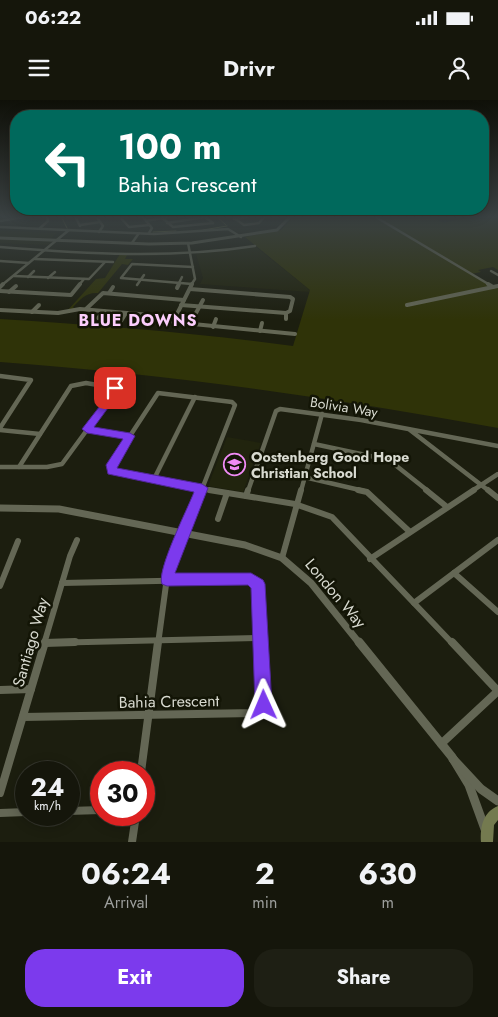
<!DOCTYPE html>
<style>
:root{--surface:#15160b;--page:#1e1f14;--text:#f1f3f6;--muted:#9d9f9d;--line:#34352c;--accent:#7c3aed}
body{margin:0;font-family:Jost,sans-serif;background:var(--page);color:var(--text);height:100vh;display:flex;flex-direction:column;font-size:19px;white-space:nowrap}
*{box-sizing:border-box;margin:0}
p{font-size:16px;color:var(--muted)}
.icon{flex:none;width:28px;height:28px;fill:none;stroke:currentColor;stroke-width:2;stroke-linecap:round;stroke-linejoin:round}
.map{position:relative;height:742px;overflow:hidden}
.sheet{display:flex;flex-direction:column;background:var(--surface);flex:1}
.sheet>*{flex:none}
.guide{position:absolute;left:10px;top:10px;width:479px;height:105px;border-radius:20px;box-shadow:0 2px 12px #0003,0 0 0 1px var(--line);background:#00695c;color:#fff;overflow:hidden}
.speed{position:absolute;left:15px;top:661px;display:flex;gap:10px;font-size:25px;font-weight:700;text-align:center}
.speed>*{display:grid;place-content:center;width:65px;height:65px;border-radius:50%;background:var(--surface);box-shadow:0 2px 12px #0003,0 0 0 1px var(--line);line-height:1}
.speed small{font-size:12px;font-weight:400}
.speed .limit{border:8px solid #d22;background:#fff;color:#111}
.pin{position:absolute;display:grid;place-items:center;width:42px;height:42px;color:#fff;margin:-21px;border-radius:10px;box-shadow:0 2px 8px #0006}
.me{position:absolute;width:55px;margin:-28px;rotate:359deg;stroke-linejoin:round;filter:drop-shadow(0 0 4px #0008)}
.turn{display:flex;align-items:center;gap:18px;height:105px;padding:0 25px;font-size:22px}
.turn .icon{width:65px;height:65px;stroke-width:2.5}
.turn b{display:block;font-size:35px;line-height:42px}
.eta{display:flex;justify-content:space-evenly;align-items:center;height:85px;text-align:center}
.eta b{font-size:30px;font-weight:700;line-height:35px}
.action{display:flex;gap:10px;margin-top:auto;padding:10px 25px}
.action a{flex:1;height:58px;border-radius:20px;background:var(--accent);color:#fff;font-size:20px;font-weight:700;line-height:58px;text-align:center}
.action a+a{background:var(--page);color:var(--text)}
.status{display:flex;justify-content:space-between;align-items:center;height:35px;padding:0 25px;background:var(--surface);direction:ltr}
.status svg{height:14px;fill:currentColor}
header{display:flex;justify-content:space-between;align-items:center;height:65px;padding:0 25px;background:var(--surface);font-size:22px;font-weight:700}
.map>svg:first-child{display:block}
.built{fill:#21240e}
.green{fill:#2f3308}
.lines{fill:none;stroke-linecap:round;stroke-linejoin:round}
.stream{stroke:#727745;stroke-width:1}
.minor-far4{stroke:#646755;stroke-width:2.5}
.minor-far3{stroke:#646755;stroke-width:4}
.minor-far2{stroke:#646755;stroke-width:4.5}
.minor-far1{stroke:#646755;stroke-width:6}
.minor{stroke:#646755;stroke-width:8}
.tertiary-far2{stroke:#646755;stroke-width:3}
.tertiary-far1{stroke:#646755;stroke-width:7}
.tertiary{stroke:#646755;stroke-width:9}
.secondary{fill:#747a4f;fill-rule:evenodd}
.route{fill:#7c3aed;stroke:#51269a}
.labels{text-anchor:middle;stroke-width:5;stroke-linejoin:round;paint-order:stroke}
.street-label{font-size:14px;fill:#d8dad0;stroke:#131506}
.poi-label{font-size:14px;font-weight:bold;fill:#d8dad0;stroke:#131506;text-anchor:start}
.far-district-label{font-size:16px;font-weight:bold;letter-spacing:1px;fill:#fccefd;stroke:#131506}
.near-street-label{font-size:16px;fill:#d8dad0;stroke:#131506}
</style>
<div class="status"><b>06:22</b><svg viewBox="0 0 49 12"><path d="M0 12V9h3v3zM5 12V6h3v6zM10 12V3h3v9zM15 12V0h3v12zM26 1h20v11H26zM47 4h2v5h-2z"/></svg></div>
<header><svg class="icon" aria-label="menu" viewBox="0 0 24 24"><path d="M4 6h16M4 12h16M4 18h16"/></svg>Drivr<svg class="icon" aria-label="person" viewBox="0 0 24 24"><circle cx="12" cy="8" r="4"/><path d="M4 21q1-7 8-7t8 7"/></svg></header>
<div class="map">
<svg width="498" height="742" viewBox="0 0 498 742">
<rect width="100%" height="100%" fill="#1c1e0f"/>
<g class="built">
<path d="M 0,131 L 57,133 L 50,139 L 54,140 L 48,145 L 0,143 Z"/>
<path d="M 256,147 L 310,190 L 310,192 L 200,184 L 203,178 L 196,154 Z"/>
<path d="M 227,337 L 261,343 L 243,392 L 208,386 Z"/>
</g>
<g class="green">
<path d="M 294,116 L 429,116 L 444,123 L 474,116 L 498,116 L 498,170 L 493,167 L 478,170 L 481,172 L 471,174 L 492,187 L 498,186 L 498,328 C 333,298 167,274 0,262 L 0,219 C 98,225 196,233 293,246 L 310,190 L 245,137 L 281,130 Z"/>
<path d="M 120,154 L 127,155 L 125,159 L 133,159 L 128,165 L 122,164 L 98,193 C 86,192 81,199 73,207 L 75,209 L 67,211 L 96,179 L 105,178 Z"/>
</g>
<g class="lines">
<g class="stream">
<path d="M 61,116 L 67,128"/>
<path d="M 216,116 L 226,125"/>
<path d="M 203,130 L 227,126"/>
<path d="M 153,132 L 176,131"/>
</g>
<g class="minor-far4">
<path d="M 75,116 L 80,126"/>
<path d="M 96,116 L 103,126 L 99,132"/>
<path d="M 119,116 L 129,127 L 149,125"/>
<path d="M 142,116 L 152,128 L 149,133"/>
<path d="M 160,116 L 173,127 L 213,123"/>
<path d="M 231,116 L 244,125 L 259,123 L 265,116"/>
<path d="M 374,116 L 490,185"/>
<path d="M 440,116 L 453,116"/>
<path d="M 234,119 L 246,117"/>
<path d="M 0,121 L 29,116"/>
<path d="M 146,121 L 173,116"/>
<path d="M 167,123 L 205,117 L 213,123"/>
<path d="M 80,125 L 100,122"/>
<path d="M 0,127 L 154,134 L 228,129 L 241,137"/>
<path d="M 40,128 L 48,121 L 47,116"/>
<path d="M 132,143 L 139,133"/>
<path d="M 188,143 L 195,179 L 191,185"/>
<path d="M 0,147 C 86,154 170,159 255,146"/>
<path d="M 35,159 L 113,162"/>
<path d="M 0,161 L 29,163"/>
<path d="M 491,171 L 498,175"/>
<path d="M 14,176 L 89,179 L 105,162"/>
<path d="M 28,177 L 34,171"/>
<path d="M 48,178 L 55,172"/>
<path d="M 192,184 L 121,178 L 132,164 L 193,167"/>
<path d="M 2,185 L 69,130"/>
<path d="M 79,185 L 84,179"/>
<path d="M 137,185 L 144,175"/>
<path d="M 178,185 L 182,177"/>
</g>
<g class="minor-far3">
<path d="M 192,184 L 173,222 L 295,234"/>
<path d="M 488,184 L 493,187"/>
<path d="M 0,187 L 3,184"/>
<path d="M 177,188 L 179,184"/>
<path d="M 190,189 L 290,197 L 293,199 L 290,211 L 286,213 L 286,219"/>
<path d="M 0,191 L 71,195 L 80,184"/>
<path d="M 9,192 L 16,186"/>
<path d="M 109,193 L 113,187"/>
<path d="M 181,205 L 286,213"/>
<path d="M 407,205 L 498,186"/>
<path d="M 86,209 L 103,193 L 184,200"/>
<path d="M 0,210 L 58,213 L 80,209 L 174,217"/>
<path d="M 32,212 L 39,205"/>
<path d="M 196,213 L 203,200"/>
<path d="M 98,218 L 104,211"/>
<path d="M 121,221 L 126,213"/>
<path d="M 144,222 L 149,215"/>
<path d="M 213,227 L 216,219"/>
<path d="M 260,231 L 262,223"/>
</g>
<g class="minor-far2">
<path d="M 0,276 L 31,280 L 0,328"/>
<path d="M 86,283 L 115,288 L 114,293 L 62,364 L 47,367 L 19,367 L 71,286 Z"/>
<path d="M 158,293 L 232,302 L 235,305 L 202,389 L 112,371 L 111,365 Z"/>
<path d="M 87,329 L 130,336"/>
<path d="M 0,330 L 40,334"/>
<path d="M 410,330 L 489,391"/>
<path d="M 314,344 L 389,360 L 428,391"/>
<path d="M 0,367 L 19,367"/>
<path d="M 304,377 L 364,391"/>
<path d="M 154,379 L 195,297"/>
<path d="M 202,389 L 216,391"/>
<path d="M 201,391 L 202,389"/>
<path d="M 248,391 L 276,311 L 280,309 L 361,320 L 498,346"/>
<path d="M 301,391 L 322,314"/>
<path d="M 472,391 L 498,374"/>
</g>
<g class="minor-far1">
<path d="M 209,390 L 295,404 L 332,417 L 453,544"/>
<path d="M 358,390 L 367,392 L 410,432"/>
<path d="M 426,390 L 447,407"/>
<path d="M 488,390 L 498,398"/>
<path d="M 246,396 L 248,390"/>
<path d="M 218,419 L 227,393"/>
<path d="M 282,458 L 301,390"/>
<path d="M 370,459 L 474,390"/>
<path d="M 454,473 L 498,512"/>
<path d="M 62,483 L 251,479 L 258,484 L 259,488 L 261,544"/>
<path d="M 0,486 L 18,441"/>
<path d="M 414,503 L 498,440"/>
<path d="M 45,543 L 260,538"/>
<path d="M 44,544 L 70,456 L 77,440"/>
<path d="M 158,544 L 168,470 L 201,390"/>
</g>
<g class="minor">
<path d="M 452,542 L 498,591"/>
<path d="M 45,543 L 75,542"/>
<path d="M 0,590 L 31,589"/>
<path d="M 23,617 L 254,613 L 263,605 L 261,542"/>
<path d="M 441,644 L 498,591"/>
<path d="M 141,672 L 158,542"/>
<path d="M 0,693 L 45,542"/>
<path d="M 69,711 L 101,710"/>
<path d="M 0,713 L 26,712"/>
<path d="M 132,742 L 136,715"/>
</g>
<path class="tertiary-far2" d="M 0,138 L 149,144 L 192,143 L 277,130 L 291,116"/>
<path class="tertiary-far1" d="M 0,408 L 59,409 L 245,445 L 282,458 L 311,483 L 360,544"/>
<g class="tertiary">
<path d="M 359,542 L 452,657 L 469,685 L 485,729"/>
<path d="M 453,659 L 481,689 L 498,701"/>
</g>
<path class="secondary" d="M 498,706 L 498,720 L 494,725 L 493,742 L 481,742 C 480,727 483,712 498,706 Z"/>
</g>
<linearGradient id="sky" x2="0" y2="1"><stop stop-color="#0f1008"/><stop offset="0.53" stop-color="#3a4142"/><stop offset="1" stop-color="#3a4142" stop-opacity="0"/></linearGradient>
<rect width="498" height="220" fill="url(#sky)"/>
<path class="route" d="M 115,285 L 120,288 L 119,293 L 94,327 L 130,333 L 135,336 L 117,368 L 202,384 L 208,388 L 175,473 L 251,473 L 263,480 L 265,484 L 272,605 L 269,611 L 264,614 L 258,611 L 255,605 L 251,488 L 248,485 L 167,486 L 162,484 C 156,471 188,408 194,392 L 108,374 L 106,365 L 123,339 L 87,333 L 82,329 L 110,293 L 112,286 Z"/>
<defs>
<symbol id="school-ring" viewBox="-11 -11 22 22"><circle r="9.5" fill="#131506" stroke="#f08bf5" stroke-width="1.5"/><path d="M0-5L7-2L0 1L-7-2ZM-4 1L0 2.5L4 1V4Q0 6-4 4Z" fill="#f08bf5"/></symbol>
</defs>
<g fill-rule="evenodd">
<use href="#school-ring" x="222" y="352" width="25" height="25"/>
</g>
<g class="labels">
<g class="street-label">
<text transform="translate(344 307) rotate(9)" y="5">Bolivia Way</text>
</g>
<g class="poi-label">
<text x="251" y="362">Oostenberg Good Hope<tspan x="251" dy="16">Christian School</tspan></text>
</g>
<g class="far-district-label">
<text x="138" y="226">BLUE DOWNS</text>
</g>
<g class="near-street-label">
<text transform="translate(336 493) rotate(50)" y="6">London Way</text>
<text transform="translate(30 542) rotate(-74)" y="6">Santiago Way</text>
<text transform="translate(169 601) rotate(-1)" y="6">Bahia Crescent</text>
</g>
</g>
</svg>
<div class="speed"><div>24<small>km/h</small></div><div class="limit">30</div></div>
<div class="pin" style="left:115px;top:288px;background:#d93025"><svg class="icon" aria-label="arrive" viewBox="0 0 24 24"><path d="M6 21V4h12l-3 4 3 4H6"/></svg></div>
<svg class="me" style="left:264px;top:605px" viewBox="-20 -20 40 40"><path d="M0-17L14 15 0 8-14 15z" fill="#7c3aed" stroke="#fff" stroke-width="4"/></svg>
<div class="guide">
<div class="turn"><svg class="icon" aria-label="left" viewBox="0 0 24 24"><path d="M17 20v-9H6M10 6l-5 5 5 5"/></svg><div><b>100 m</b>Bahia Crescent</div></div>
</div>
</div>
<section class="sheet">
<div class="eta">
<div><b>06:24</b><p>Arrival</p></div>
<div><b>2</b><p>min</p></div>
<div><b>630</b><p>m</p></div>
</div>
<div class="action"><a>Exit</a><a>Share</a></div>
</section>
